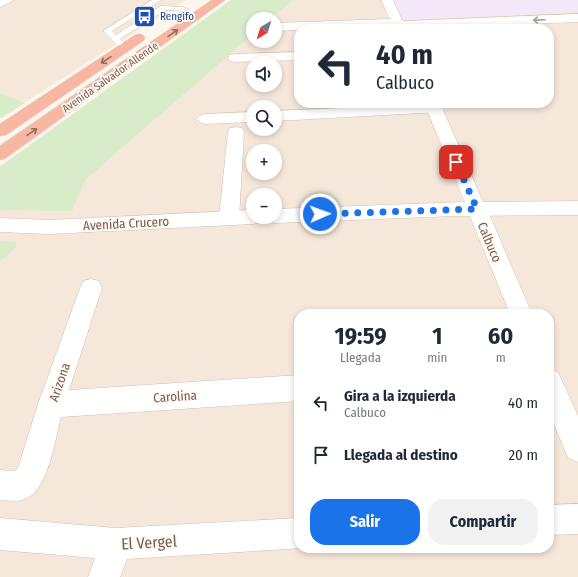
<!DOCTYPE html>
<html lang="es">
<meta charset="utf-8">
<style>
:root{--surface:#fff;--page:#f2f2f3;--text:#1f2937;--muted:#747a83;--accent:#1a73e8}
body{margin:0;font-family:"Fira Sans Condensed",sans-serif;background:var(--page);color:var(--text);height:100vh;display:flex;flex-direction:column;font-size:15px;white-space:nowrap}
*{box-sizing:border-box;margin:0}
p{font-size:13px;color:var(--muted)}
.icon{flex:none;width:22px;height:22px;fill:none;stroke:currentColor;stroke-width:2;stroke-linecap:round;stroke-linejoin:round}
.map{position:relative;flex:1;overflow:hidden}
.panel{position:absolute;left:294px;top:309px;width:260px;height:244px;display:flex;flex-direction:column;background:var(--surface);border-radius:16px;box-shadow:0 2px 6px #0003}
.panel>*{flex:none}
.guide{position:absolute;left:294px;top:24px;width:260px;height:84px;border-radius:16px;box-shadow:0 2px 6px #0003;background:#fff;color:var(--text);overflow:hidden}
.needle{width:26px;rotate:218deg}
.buttons{position:absolute;left:246px;top:12px;display:grid;gap:8px}
.buttons a{display:grid;place-items:center;width:36px;height:36px;border-radius:50%;background:var(--surface);box-shadow:0 2px 6px #0003;font-size:20px}
.pin{position:absolute;display:grid;place-items:center;width:34px;height:34px;color:#fff;margin:-17px;border-radius:8px;box-shadow:0 2px 6px #0006}
.me{position:absolute;width:44px;margin:-22px;rotate:88deg;stroke-linejoin:round;filter:drop-shadow(0 0 3px #0008)}
.turn{display:flex;align-items:center;gap:14px;height:84px;padding:0 16px;font-size:18px}
.turn .icon{width:52px;height:52px;stroke-width:2.5}
.turn b{display:block;font-size:28px;line-height:34px}
.eta{display:flex;justify-content:space-evenly;align-items:center;height:68px;text-align:center}
.eta b{font-size:24px;font-weight:700;line-height:28px}
.action{display:flex;gap:8px;margin-top:auto;padding:8px 16px}
.action a{flex:1;height:46px;border-radius:16px;background:var(--accent);color:#fff;font-size:16px;font-weight:700;line-height:46px;text-align:center}
.action a+a{background:var(--page);color:var(--text)}
ul{padding:0;list-style:none}
li{display:flex;align-items:center;gap:12px;height:52px;padding:0 16px}
li div{flex:1}
li b{display:block;font-size:15px}
li em{font-style:normal}
.map>svg:first-child{display:block}
.residential{fill:#f5e8da;fill-rule:evenodd}
.education{fill:#f3e8fa}
.green{fill:#d8ecc9}
.lines{fill:none;stroke-linecap:round;stroke-linejoin:round}
.lane-casing{stroke:#d1beb0;stroke-width:1}
.street-casing{stroke:#d1beb0;stroke-width:1}
.secondary-casing{stroke:#d6c0b0;stroke-width:1}
.highway-casing{stroke:#dad1cd;stroke-width:1}
.lane{fill:#fff;fill-rule:evenodd}
.street{fill:#fff;fill-rule:evenodd}
.secondary{fill:#fff;fill-rule:evenodd}
.highway{fill:#f7b7a3;fill-rule:evenodd}
.oneway{stroke:#af9d94}
.oneway2{stroke:#936e5e}
.route{stroke:#1a73e8;stroke-width:7;stroke-dasharray:0 12.6}
.labels{text-anchor:middle;stroke-width:3.5;stroke-linejoin:round;paint-order:stroke}
.far-transit-label{font-size:11px;fill:#164399;stroke:#fffaf3;text-anchor:start}
.far-street-label{font-size:11px;fill:#7a5c4d;stroke:#fffaf3}
.street-label{font-size:13px;fill:#7a5c4d;stroke:#fffaf3}
.near-street-label{font-size:16px;fill:#7a5c4d;stroke:#fffaf3}
</style>
<div class="map">
<svg width="578" height="577" viewBox="0 0 578 577">
<rect width="100%" height="100%" fill="#fdf6ec"/>
<g class="residential">
<path d="M 0,0 L 186,0 L 0,118 Z"/>
<path d="M 231,0 L 578,0 L 578,577 L 0,577 L 0,166 ZM 253,19 L 275,19 L 275,41 L 253,41 ZM 299,29 L 549,29 L 549,103 L 299,103 ZM 253,63 L 275,63 L 275,85 L 253,85 ZM 253,107 L 275,107 L 275,129 L 253,129 ZM 253,151 L 275,151 L 275,173 L 253,173 ZM 253,195 L 275,195 L 275,217 L 253,217 ZM 299,314 L 549,314 L 549,548 L 299,548 Z"/>
</g>
<path class="education" d="M 392,0 L 578,0 L 578,12 L 402,20 Z"/>
<g class="green">
<path d="M 231,0 L 293,0 L 271,19 L 253,19 L 253,34 L 85,180 L 72,211 L 0,210 L 0,167 Z"/>
<path d="M 0,93 L 25,103 L 0,119 Z"/>
<path d="M 0,241 L 17,242 L 15,249 L 0,261 Z"/>
</g>
<g class="lines">
<defs>
<path id="lane" d="M 152,0 L 161,0 L 112,31 L 116,35 L 161,6 L 184,7 L 188,9 L 184,11 L 165,10 L 120,39 L 129,48 L 128,50 L 122,50 L 103,31 Z"/>
<g id="street">
<path d="M 0,0 L 14,0 L 0,7 Z"/>
<path d="M 381,0 L 393,0 L 402,20 L 407,26 L 405,29 L 397,29 L 394,26 L 275,31 L 275,23 L 390,19 Z"/>
<path d="M 299,52 L 299,60 L 235,62 L 230,61 L 228,58 L 230,55 L 235,54 Z"/>
<path d="M 435,104 L 440,106 L 443,109 L 440,112 L 275,121 L 275,111 Z"/>
<path d="M 253,112 L 253,122 L 205,124 L 199,122 L 197,119 L 199,116 L 205,114 Z"/>
<path d="M 236,127 L 242,128 L 244,132 L 239,218 L 236,223 L 229,225 L 222,223 L 219,218 L 228,132 L 230,128 Z"/>
<path d="M 477,202 L 484,204 L 487,209 L 532,314 L 510,314 L 467,209 L 470,204 Z"/>
<path d="M 91,279 L 99,281 L 102,288 L 69,390 L 299,375 L 299,401 L 61,417 C 55,440 48,494 22,500 C 15,502 7,500 0,500 L 0,470 L 15,471 L 18,468 L 38,404 L 80,288 L 83,281 Z"/>
<path d="M 549,369 L 558,372 L 578,416 L 578,462 L 568,458 L 549,412 Z"/>
<path d="M 578,504 L 578,534 L 549,535 L 549,505 Z"/>
<path d="M 0,518 L 116,528 L 299,518 L 299,548 L 303,548 L 127,559 L 120,577 L 88,577 L 95,558 L 0,550 Z"/>
</g>
<g id="secondary">
<path d="M 578,14 L 578,22 L 395,29 L 397,23 L 405,21 Z"/>
<path d="M 424,103 L 440,103 L 483,202 L 578,201 L 578,215 L 455,216 L 275,223 L 268,221 L 266,217 L 275,217 L 275,209 L 465,202 Z"/>
<path d="M 253,210 L 253,217 L 263,217 L 260,222 L 253,224 L 49,234 L 0,232 L 0,218 L 49,220 Z"/>
</g>
<g id="highway">
<path d="M 212,0 L 225,0 L 6,158 L 0,160 L 0,146 Z"/>
<path d="M 139,34 L 143,35 L 145,38 L 143,41 L 6,135 L 0,136 L 0,124 L 135,35 Z"/>
</g>
</defs>
<use href="#lane" class="lane-casing"/>
<use href="#street" class="street-casing"/>
<use href="#secondary" class="secondary-casing"/>
<use href="#highway" class="highway-casing"/>
<use href="#lane" class="lane"/>
<use href="#street" class="street"/>
<use href="#secondary" class="secondary"/>
<use href="#highway" class="highway"/>
</g>
<defs><path id="oneway-shaft" d="M-6 0H5M1.5-3L5.5 0L1.5 3" fill="none" stroke-width="1.6" stroke-linecap="round" stroke-linejoin="round"/></defs>
<use class="oneway" href="#oneway-shaft" transform="translate(539 20) rotate(178)"/>
<g class="oneway2">
<use href="#oneway-shaft" transform="translate(173 33) rotate(-35)"/>
<use href="#oneway-shaft" transform="translate(106 60) rotate(146)"/>
<use href="#oneway-shaft" transform="translate(32 132) rotate(-35)"/>
</g>
<g class="lines">
<path class="route" d="M 320,214 L 477,209 L 456,162"/>
</g>
<defs>
<symbol id="bus-square" viewBox="-11 -11 22 22"><rect x="-9" y="-9" width="18" height="18" rx="4" fill="#1a4fb4" stroke="#fffaf3"/><path d="M-5-6H5V4H4V6H2V4H-2V6H-4V4H-5ZM-3.5-4V0h7V-4ZM-3.5 1.2v1.5H-2V1.2ZM2 1.2v1.5H3.5V1.2Z" fill="#fff"/></symbol>
</defs>
<g fill-rule="evenodd">
<use href="#bus-square" x="132" y="4" width="25" height="25"/>
</g>
<g class="labels">
<g class="far-transit-label">
<text x="160" y="20">Rengifo</text>
</g>
<g class="far-street-label">
<text transform="translate(110 77) rotate(-35)" y="4">Avenida Salvador Allende</text>
</g>
<g class="street-label">
<text transform="translate(126 223) rotate(-3)" y="5">Avenida Crucero</text>
<text transform="translate(490 242) rotate(67)" y="5">Calbuco</text>
<text transform="translate(59 382) rotate(-71)" y="5">Arizona</text>
<text transform="translate(175 396) rotate(-4)" y="5">Carolina</text>
</g>
<g class="near-street-label">
<text transform="translate(149 542) rotate(-3)" y="6">El Vergel</text>
</g>
</g>
</svg>
<div class="buttons">
<a><svg class="needle" viewBox="-14 -14 28 28"><path d="M0-13l5 13h-10z" fill="#e53935"/><path d="M0 13l5-13h-10z" fill="#747a83"/></svg></a>
<a><svg class="icon" aria-label="sound" viewBox="0 0 24 24"><path d="M4 9h4l5-4v14l-5-4H4zM17 9q2 3 0 6"/></svg></a>
<a><svg class="icon" aria-label="search" viewBox="0 0 24 24"><circle cx="10" cy="10" r="6"/><path d="M15 15l6 6"/></svg></a>
<a>+</a>
<a>−</a>
</div>
<div class="pin" style="left:456px;top:162px;background:#d93025"><svg class="icon" aria-label="arrive" viewBox="0 0 24 24"><path d="M6 21V4h12l-3 4 3 4H6"/></svg></div>
<svg class="me" style="left:320px;top:214px" viewBox="-20 -20 40 40"><circle r="17" fill="#1a73e8" stroke="#fff" stroke-width="3"/><path d="M0-11L8 9 0 5-8 9z" fill="#fff"/></svg>
<div class="guide">
<div class="turn"><svg class="icon" aria-label="left" viewBox="0 0 24 24"><path d="M17 20v-9H6M10 6l-5 5 5 5"/></svg><div><b>40 m</b>Calbuco</div></div>
</div>
<section class="panel">
<div class="eta">
<div><b>19:59</b><p>Llegada</p></div>
<div><b>1</b><p>min</p></div>
<div><b>60</b><p>m</p></div>
</div>
<ul>
<li><svg class="icon" aria-label="left" viewBox="0 0 24 24"><path d="M17 20v-9H6M10 6l-5 5 5 5"/></svg><div><b>Gira a la izquierda</b><p>Calbuco</p></div><em>40 m</em></li>
<li><svg class="icon" aria-label="arrive" viewBox="0 0 24 24"><path d="M6 21V4h12l-3 4 3 4H6"/></svg><div><b>Llegada al destino</b></div><em>20 m</em></li>
</ul>
<div class="action"><a>Salir</a><a>Compartir</a></div>
</section>
</div>
